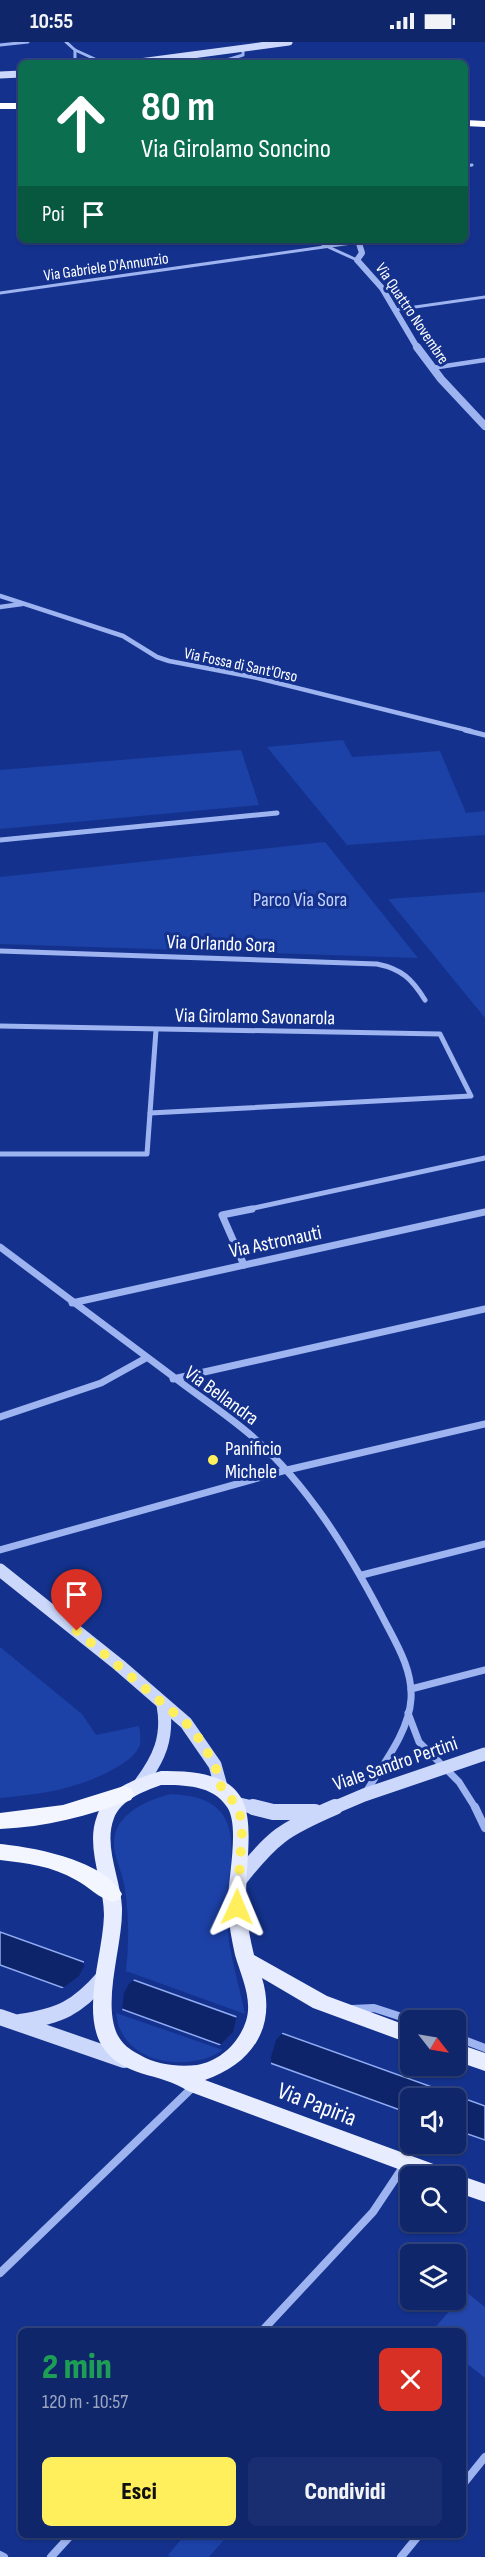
<!DOCTYPE html>
<html lang="it">
<meta charset="utf-8">
<style>
:root{--surface:#0f266a;--page:#182e70;--text:#f1f3f6;--muted:#9ba5c1;--line:#2f437e;--accent:#ffef5d}
body{margin:0;font-family:"Sofia Sans Condensed",sans-serif;background:var(--page);color:var(--text);height:100vh;display:flex;flex-direction:column;font-size:22px;white-space:nowrap}
*{box-sizing:border-box;margin:0}
p{font-size:20px;color:var(--muted)}
.icon{flex:none;width:33px;height:33px;fill:none;stroke:currentColor;stroke-width:2;stroke-linecap:round;stroke-linejoin:round}
.map{position:relative;flex:1;overflow:hidden}
.sheet{position:absolute;left:18px;top:2286px;width:448px;height:210px;display:flex;flex-direction:column;background:var(--surface);border-radius:9px;box-shadow:0 2px 4px #0004,0 0 0 2px var(--line)}
.sheet>*{flex:none}
.banner{position:absolute;left:18px;top:18px;width:450px;height:183px;border-radius:9px;box-shadow:0 2px 4px #0004,0 0 0 2px var(--line);background:#0b6e4f;color:#fff;overflow:hidden}
.needle{width:39px;rotate:121deg}
.tools{position:absolute;left:400px;top:1968px;display:grid;gap:12px}
.tools a{display:grid;place-items:center;width:66px;height:66px;border-radius:9px;background:var(--surface);box-shadow:0 2px 4px #0004,0 0 0 2px var(--line);font-size:30px}
.pin{position:absolute;display:grid;place-items:center;width:51px;height:51px;color:#fff;margin:-62px -26px;border-radius:50% 50% 50% 0;rotate:-45deg;box-shadow:0 0 6px #0007}
.pin .icon{rotate:45deg}
.me{position:absolute;width:66px;margin:-33px;rotate:1deg;stroke-linejoin:round;filter:drop-shadow(0 0 4px #0008)}
.turn{display:flex;align-items:center;gap:21px;height:126px;padding:0 24px;font-size:27px}
.turn .icon{width:78px;height:78px;stroke-width:2.5}
.turn b{display:block;font-size:42px;line-height:51px}
.then{display:flex;align-items:center;height:57px;padding:0 24px;background:#0003;gap:12px;font-size:22px}
.round{display:grid;place-items:center;flex:none;width:63px;height:63px;border-radius:9px;background:var(--page)}
.summary{display:flex;align-items:center;justify-content:space-between;height:102px;padding:0 24px}
h1{font-size:36px;font-weight:800;line-height:45px;color:#1e9e55}
.primary-button{display:flex;gap:12px;margin-top:auto;padding:12px 24px}
.primary-button a{flex:1;height:69px;border-radius:9px;background:var(--accent);color:#111;font-size:24px;font-weight:800;line-height:69px;text-align:center}
.primary-button a+a{background:var(--page);color:var(--text)}
.status{display:flex;justify-content:space-between;align-items:center;height:42px;padding:0 30px;background:var(--surface);direction:ltr}
.status svg{height:16px;fill:currentColor}
.map>svg:first-child{display:block}
.green{fill:#1c41a7}
.water{fill:#0d236a;stroke:#90acf3;stroke-width:1.5}
.pier{fill:#14328d}
.building{fill:#2246ac}
.lines{fill:none;stroke-linecap:round;stroke-linejoin:round}
.minor-far4{stroke:#9eb4f0;stroke-width:3}
.minor-far3{stroke:#9eb4f0;stroke-width:4.5}
.minor-far2{stroke:#9eb4f0;stroke-width:5}
.minor-far1{stroke:#9eb4f0;stroke-width:7}
.minor{stroke:#9eb4f0;stroke-width:8}
.tertiary-far1{stroke:#9eb4f0;stroke-width:6}
.tertiary{stroke:#9eb4f0;stroke-width:8}
.secondary-far2{stroke:#ccd8fb;stroke-width:7}
.secondary-far1{stroke:#ccd8fb;stroke-width:13}
.secondary{stroke:#ccd8fb;stroke-width:16}
.primary{fill:#e7ecff;fill-rule:evenodd}
.trunk{fill:#f3f6ff;fill-rule:evenodd}
.motorway{fill:#fff;fill-rule:evenodd}
.route{stroke:#ffef5d;stroke-width:10;stroke-dasharray:0 18}
.poi-dot{fill:#ffef5d;stroke:#14328d;stroke-width:2}
.labels{text-anchor:middle;stroke-width:6;stroke-linejoin:round;paint-order:stroke}
.far-street-label{font-size:16px;fill:#fff;stroke:#14328d}
.park-label{font-size:20px;fill:#c5d3fc;stroke:#14328d}
.street-label{font-size:20px;fill:#fff;stroke:#14328d}
.poi-label{font-size:20px;fill:#fff;stroke:#14328d;text-anchor:start}
.near-street-label{font-size:24px;fill:#fff;stroke:#14328d}
</style>
<div class="status"><b>10:55</b><svg viewBox="0 0 49 12"><path d="M0 12V9h3v3zM5 12V6h3v6zM10 12V3h3v9zM15 12V0h3v12zM26 1h20v11H26zM47 4h2v5h-2z"/></svg></div>
<div class="map">
<svg width="485" height="2515" viewBox="0 0 485 2515">
<rect width="100%" height="100%" fill="#14328d"/>
<g class="green">
<path d="M 343,698 L 352,715 L 440,709 L 466,771 L 485,769 L 485,793 L 347,803 L 267,705 Z"/>
<path d="M 241,708 L 259,763 L 0,787 L 0,728 Z"/>
<path d="M 325,800 L 418,916 L 0,902 L 0,835 Z"/>
<path d="M 485,850 L 485,976 L 388,857 Z"/>
<path d="M 0,1605 L 82,1672 L 96,1693 L 139,1684 C 140,1690 141,1697 140,1703 C 136,1713 126,1720 117,1725 C 80,1747 42,1752 0,1756 Z"/>
<path d="M 171,1752 C 259,1756 224,1823 227,1882 C 229,1912 239,1942 245,1972 L 126,1929 C 129,1901 129,1875 125,1847 C 123,1834 118,1823 115,1811 C 107,1776 143,1759 171,1752 Z"/>
<path d="M 116,1971 L 223,2008 C 194,2028 138,2025 121,1989 C 118,1984 117,1977 116,1971 Z"/>
<path d="M 185,2493 L 228,2493 L 209,2515 L 170,2515 L 168,2513 Z"/>
</g>
<path class="water" d="M 0,1890 L 485,2064 L 485,2098 L 456,2088 L 456,2056 L 411,2056 L 411,2072 L 0,1923 Z"/>
<g class="pier">
<path d="M 84,1917 L 136,1936 L 129,1942 L 124,1951 L 122,1970 L 60,1948 L 79,1934 L 84,1924 Z"/>
<path d="M 237,1972 L 285,1988 L 276,1998 L 271,2015 L 271,2024 L 218,2005 L 233,1990 Z"/>
</g>
<path class="building" d="M 466,2250 L 485,2265 L 485,2336 L 464,2319 L 464,2289 L 432,2289 Z"/>
<g class="lines">
<g class="minor-far4">
<path d="M 66,0 L 75,8 L 97,18"/>
<path d="M 0,3 L 28,0"/>
<path d="M 75,8 L 75,21"/>
<path d="M 217,21 L 243,13 L 243,9 L 239,6"/>
<path d="M 465,124 L 472,123"/>
<path d="M 313,198 L 357,218"/>
<path d="M 0,251 L 359,200"/>
<path d="M 394,268 L 485,255"/>
</g>
<g class="minor-far3">
<path d="M 432,326 L 485,318"/>
<path d="M 0,554 L 123,594 L 157,615 L 169,619 L 253,635 L 471,689"/>
<path d="M 0,565 L 22,562"/>
</g>
<g class="minor-far2">
<path d="M 465,688 L 485,693"/>
<path d="M 0,798 L 277,771"/>
<path d="M 0,909 L 377,922 C 402,927 412,937 425,958"/>
<path d="M 0,984 L 440,992 L 471,1054 L 150,1071"/>
<path d="M 0,1112 L 147,1112 L 156,988"/>
<path d="M 245,1168 L 485,1116"/>
</g>
<g class="minor-far1">
<path d="M 0,1205 C 57,1248 114,1291 171,1333 C 198,1354 228,1373 254,1396 C 308,1443 348,1509 381,1572 C 394,1598 413,1626 411,1657 C 409,1690 383,1722 366,1750"/>
<path d="M 244,1223 L 222,1173 L 252,1167"/>
<path d="M 72,1261 L 485,1170"/>
<path d="M 173,1337 L 485,1267"/>
<path d="M 0,1375 L 101,1341 L 146,1316"/>
<path d="M 0,1508 L 287,1428 L 485,1382"/>
<path d="M 362,1533 L 485,1502"/>
<path d="M 411,1647 L 485,1628"/>
<path d="M 408,1671 L 419,1700 L 459,1740 L 476,1767"/>
</g>
<g class="minor">
<path d="M 475,1765 L 485,1786"/>
<path d="M 351,1967 L 374,1966 L 411,1978"/>
<path d="M 456,1995 L 485,2006"/>
<path d="M 0,2231 L 194,2044"/>
<path d="M 262,2289 L 373,2170 L 405,2122"/>
<path d="M 464,2441 L 485,2415"/>
<path d="M 0,2513 L 4,2515"/>
<path d="M 51,2515 L 71,2493"/>
<path d="M 401,2515 L 419,2493"/>
</g>
<path class="tertiary-far1" d="M 358,198 L 362,211 L 357,218 L 382,246 L 418,307"/>
<path class="tertiary" d="M 417,305 L 441,337 L 485,384"/>
<g class="secondary-far2">
<path d="M 132,21 L 289,0"/>
<path d="M 0,33 L 21,32"/>
</g>
<g class="secondary-far1">
<path d="M 0,1528 L 119,1623 L 186,1681 L 215,1723 L 222,1748"/>
<path d="M 140,1742 C 159,1717 169,1695 163,1663"/>
<path d="M 235,1761 L 260,1767"/>
<path d="M 331,1767 L 364,1753 L 485,1712"/>
</g>
<g class="secondary">
<path d="M 253,1765 L 273,1770 L 315,1770"/>
<path d="M 238,1839 C 272,1795 284,1787 335,1765"/>
<path d="M 0,1975 L 124,2018"/>
<path d="M 20,1980 C 60,1974 77,1966 104,1935"/>
</g>
<g class="primary">
<path d="M 161,1729 C 274,1727 245,1786 246,1863 C 247,1880 250,1897 254,1913 L 327,1954 L 411,1985 L 411,2002 L 313,1966 L 262,1936 C 277,1985 252,2022 205,2038 L 447,2127 L 450,2134 L 456,2132 L 485,2142 L 485,2160 L 456,2150 L 456,2134 L 417,2134 L 188,2049 C 160,2030 122,2036 102,2004 C 81,1969 103,1912 104,1873 C 104,1841 85,1805 97,1774 C 107,1746 135,1737 161,1729 ZM 161,1743 C 184,1743 213,1743 227,1765 C 241,1785 226,1843 228,1868 C 229,1884 232,1899 235,1913 C 241,1934 253,1957 246,1979 C 239,2001 220,2019 197,2023 C 178,2025 157,2023 140,2013 C 130,2008 122,2002 117,1992 C 102,1958 123,1903 122,1866 C 121,1837 103,1804 114,1776 C 121,1758 144,1749 161,1743 Z"/>
<path d="M 456,2001 L 485,2011 L 485,2029 L 456,2019 Z"/>
</g>
<g class="trunk">
<path d="M 124,1744 L 131,1746 L 134,1752 L 131,1758 C 88,1774 46,1785 0,1787 L 0,1771 L 63,1763 Z"/>
<path d="M 0,1802 C 34,1805 106,1819 122,1852 L 119,1858 L 112,1860 C 99,1856 89,1845 76,1838 C 52,1824 27,1821 0,1818 Z"/>
</g>
<g class="motorway">
<rect x="0" y="61" width="21" height="6"/>
<path d="M 465,78 L 485,79 L 485,85 L 465,84 Z"/>
</g>
</g>
<g class="lines">
<path class="route" d="M 77,1589 L 186,1681 L 200,1698 L 215,1723 L 222,1748 L 235,1761 L 240,1773 L 242,1791 L 237,1865"/>
</g>
<circle class="poi-dot" cx="213" cy="1418" r="6"/>
<g class="labels">
<g class="far-street-label">
<text transform="translate(106 224) rotate(-8)" y="6">Via Gabriele D'Annunzio</text>
<text transform="translate(413 271) rotate(56)" y="6">Via Quattro Novembre</text>
<text transform="translate(241 622) rotate(12)" y="6">Via Fossa di Sant'Orso</text>
</g>
<g class="park-label">
<text x="300" y="864">Parco Via Sora</text>
</g>
<g class="street-label">
<text transform="translate(221 901) rotate(2)" y="7">Via Orlando Sora</text>
<text transform="translate(255 974) rotate(1)" y="7">Via Girolamo Savonarola</text>
<text transform="translate(275 1199) rotate(-12)" y="7">Via Astronauti</text>
<text transform="translate(222 1353) rotate(36)" y="7">Via Bellandra</text>
<text transform="translate(395 1721) rotate(-19)" y="7">Viale Sandro Pertini</text>
</g>
<g class="poi-label">
<text x="225" y="1413">Panificio<tspan x="225" dy="23">Michele</tspan></text>
</g>
<g class="near-street-label">
<text transform="translate(317 2062) rotate(21)" y="8">Via Papiria</text>
</g>
</g>
</svg>
<div class="tools">
<a><svg class="needle" viewBox="-14 -14 28 28"><path d="M0-13l5 13h-10z" fill="#e53935"/><path d="M0 13l5-13h-10z" fill="#9ba5c1"/></svg></a>
<a><svg class="icon" aria-label="sound" viewBox="0 0 24 24"><path d="M4 9h4l5-4v14l-5-4H4zM17 9q2 3 0 6"/></svg></a>
<a><svg class="icon" aria-label="search" viewBox="0 0 24 24"><circle cx="10" cy="10" r="6"/><path d="M15 15l6 6"/></svg></a>
<a><svg class="icon" aria-label="layers" viewBox="0 0 24 24"><path d="M12 4l9 5-9 5-9-5zM3 14l9 5 9-5"/></svg></a>
</div>
<div class="pin" style="left:77px;top:1589px;background:#d93025"><svg class="icon" aria-label="arrive" viewBox="0 0 24 24"><path d="M6 21V4h12l-3 4 3 4H6"/></svg></div>
<svg class="me" style="left:237px;top:1865px" viewBox="-20 -20 40 40"><path d="M0-17L14 15 0 8-14 15z" fill="#ffef5d" stroke="#fff" stroke-width="4"/></svg>
<div class="banner">
<div class="turn"><svg class="icon" aria-label="ahead" viewBox="0 0 24 24"><path d="M12 20V5M6 11l6-6 6 6"/></svg><div><b>80 m</b>Via Girolamo Soncino</div></div>
<div class="then">Poi<svg class="icon" aria-label="arrive" viewBox="0 0 24 24"><path d="M6 21V4h12l-3 4 3 4H6"/></svg></div>
</div>
<section class="sheet">
<div class="summary"><div><h1>2 min</h1><p>120 m · 10:57</p></div><a class="round" style="background:#d93025;color:#fff"><svg class="icon" aria-label="close" viewBox="0 0 24 24"><path d="M6 6l12 12M18 6L6 18"/></svg></a></div>
<div class="primary-button"><a>Esci</a><a>Condividi</a></div>
</section>
</div>
